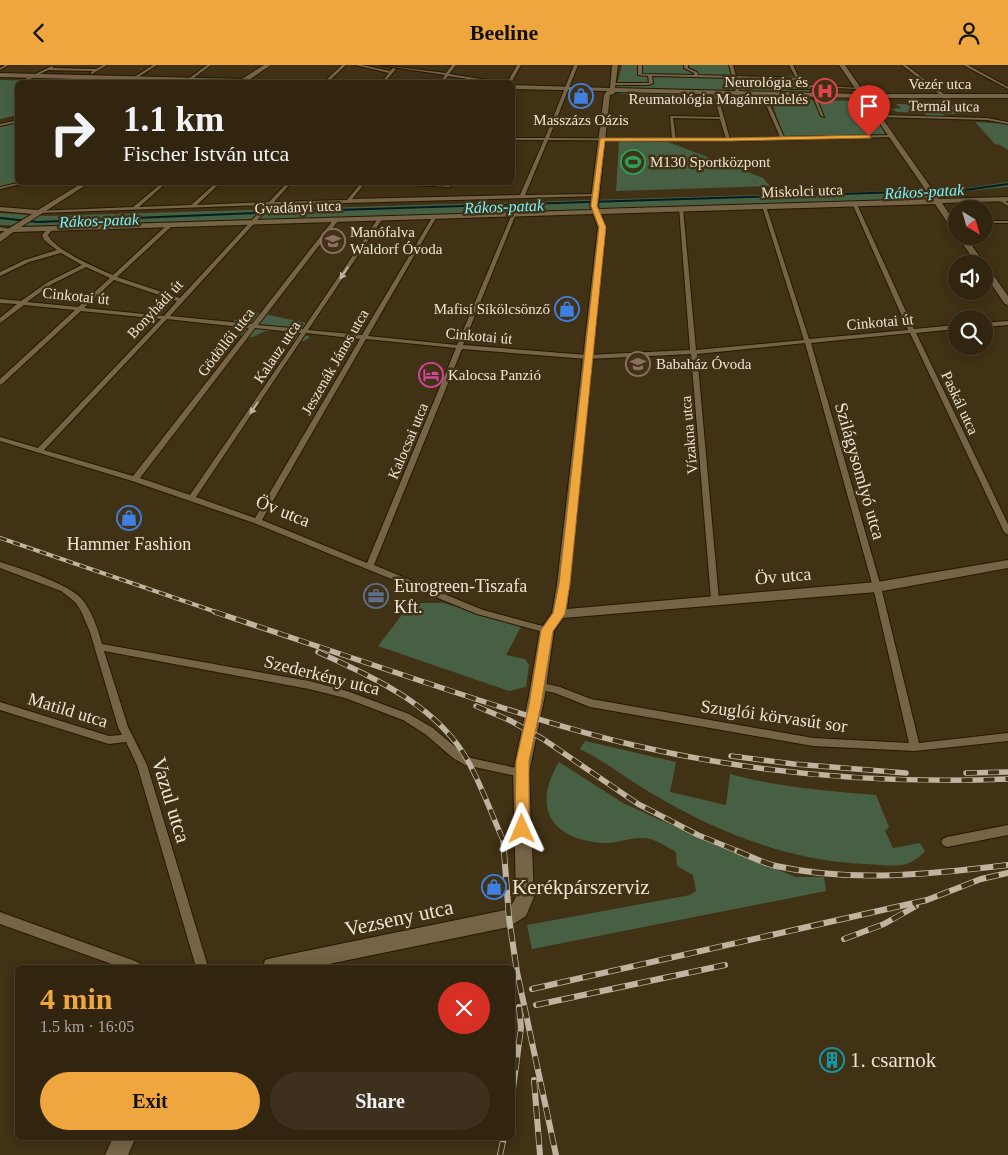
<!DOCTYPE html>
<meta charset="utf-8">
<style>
:root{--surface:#312510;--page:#3d311e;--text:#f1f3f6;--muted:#a8a59f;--line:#4c4230;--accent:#f0a63e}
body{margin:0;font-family:"Times New Roman",serif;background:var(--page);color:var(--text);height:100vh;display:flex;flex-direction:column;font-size:19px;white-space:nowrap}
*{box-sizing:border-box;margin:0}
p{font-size:16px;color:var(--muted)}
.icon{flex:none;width:28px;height:28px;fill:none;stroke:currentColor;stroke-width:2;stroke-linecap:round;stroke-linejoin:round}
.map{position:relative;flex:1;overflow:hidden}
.panel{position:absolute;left:15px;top:900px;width:500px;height:175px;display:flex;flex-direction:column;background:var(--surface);border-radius:8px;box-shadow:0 2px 12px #0003,0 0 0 1px var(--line)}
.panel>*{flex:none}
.top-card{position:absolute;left:15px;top:15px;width:500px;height:105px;border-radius:8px;box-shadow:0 2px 12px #0003,0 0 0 1px var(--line);background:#312510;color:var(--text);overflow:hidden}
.needle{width:32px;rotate:143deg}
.controls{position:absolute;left:948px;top:135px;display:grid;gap:10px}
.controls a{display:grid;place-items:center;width:45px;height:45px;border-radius:50%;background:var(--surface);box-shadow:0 2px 12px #0003,0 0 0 1px var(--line);font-size:25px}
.pin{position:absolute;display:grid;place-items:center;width:42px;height:42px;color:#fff;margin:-51px -21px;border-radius:50% 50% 50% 0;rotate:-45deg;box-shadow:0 0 5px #0007}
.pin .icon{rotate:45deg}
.me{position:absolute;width:55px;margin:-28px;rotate:359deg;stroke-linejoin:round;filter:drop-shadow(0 0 4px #0008)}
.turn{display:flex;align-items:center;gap:18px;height:105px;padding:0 25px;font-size:22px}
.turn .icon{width:65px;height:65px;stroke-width:2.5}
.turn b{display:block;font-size:35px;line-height:42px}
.round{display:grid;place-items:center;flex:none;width:52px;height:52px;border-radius:26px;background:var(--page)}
.headline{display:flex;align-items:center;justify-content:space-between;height:85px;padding:0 25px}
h1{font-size:30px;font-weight:600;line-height:38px;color:var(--accent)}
.button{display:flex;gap:10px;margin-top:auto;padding:10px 25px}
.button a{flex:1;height:58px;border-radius:30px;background:var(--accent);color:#111;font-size:20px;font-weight:600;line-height:58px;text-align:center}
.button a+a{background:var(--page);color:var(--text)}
header{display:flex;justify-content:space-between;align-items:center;height:65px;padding:0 25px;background:var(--accent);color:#111;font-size:22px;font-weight:600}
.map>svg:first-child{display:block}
.green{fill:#476044}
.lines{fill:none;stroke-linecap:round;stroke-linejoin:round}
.stream{stroke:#031e21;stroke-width:2}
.street-casing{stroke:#271800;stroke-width:2}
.secondary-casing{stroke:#271800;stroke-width:2}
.street{fill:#766447;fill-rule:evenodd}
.secondary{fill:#766447;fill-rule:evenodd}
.rail-far2-casing{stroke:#c0b4a1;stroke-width:4}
.rail-far1-casing{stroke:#c0b4a1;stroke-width:5.5}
.rail-casing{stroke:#c0b4a1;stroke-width:6}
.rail-far2{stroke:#413115;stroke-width:2.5;stroke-dasharray:7;stroke-linecap:butt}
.rail-far1{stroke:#413115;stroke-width:4;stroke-dasharray:11;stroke-linecap:butt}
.rail{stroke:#413115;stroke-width:4.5;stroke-dasharray:13;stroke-linecap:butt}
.oneway{fill:#beb19c}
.route{fill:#f0a63e;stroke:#9c6c28}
.labels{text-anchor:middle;stroke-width:5;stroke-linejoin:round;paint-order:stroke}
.far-poi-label{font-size:15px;fill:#eee4d4;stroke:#413115;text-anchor:start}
.far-street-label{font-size:15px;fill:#eee4d4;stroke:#413115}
.far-water-label{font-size:16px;font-style:italic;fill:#73f2ff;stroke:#413115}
.street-label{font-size:18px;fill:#eee4d4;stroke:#413115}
.poi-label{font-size:18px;fill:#eee4d4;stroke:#413115}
.near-street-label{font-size:21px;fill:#eee4d4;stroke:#413115}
.near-poi-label{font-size:21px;fill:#eee4d4;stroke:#413115;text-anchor:start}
</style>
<header><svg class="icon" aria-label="back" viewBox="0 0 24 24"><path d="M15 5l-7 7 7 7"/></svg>Beeline<svg class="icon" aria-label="person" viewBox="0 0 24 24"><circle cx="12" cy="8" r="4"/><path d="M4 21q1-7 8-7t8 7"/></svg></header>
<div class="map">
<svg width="1008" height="1090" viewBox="0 0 1008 1090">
<rect width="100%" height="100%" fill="#413115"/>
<g class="green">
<path d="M 622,0 L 731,0 L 736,13 L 787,13 L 785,11 L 797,11 L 798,14 L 806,17 L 811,29 L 616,24 Z"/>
<path d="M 0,15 L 109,17 L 18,18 L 17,50 L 0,54 Z"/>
<path d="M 618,26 L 811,31 L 859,34 L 618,29 Z"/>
<path d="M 790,35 L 866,36 L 886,70 L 784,72 L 773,41 L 792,41 Z"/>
<path d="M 896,39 L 952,40 L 958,45 L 968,45 L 972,49 L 943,49 L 944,51 L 926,51 L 924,48 L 897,47 L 892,44 L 901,43 Z"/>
<path d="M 17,57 L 19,118 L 0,122 L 0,62 Z"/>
<path d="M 975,57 L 1008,59 L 1008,85 L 1000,80 L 995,79 Z"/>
<path d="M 619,76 L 668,77 L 763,113 L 770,121 L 616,126 Z"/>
<path d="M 1008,117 L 1008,122 L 944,128 L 943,130 L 930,131 L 932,135 L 268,155 L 268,154 L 32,161 L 0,160 L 0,148 L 47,151 L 961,124 Z"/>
<path d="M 255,247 L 306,258 L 301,268 L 310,272 L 304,276 L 292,277 L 295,272 C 289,268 274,264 267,266 C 257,268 255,276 241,270 L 240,265 L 229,262 L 234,255 L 249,253 Z"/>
<path d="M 411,538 L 444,538 L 521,562 L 506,590 L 525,594 L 529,600 L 526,622 L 509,626 L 378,581 Z"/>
<path d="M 585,676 L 676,697 L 670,727 L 726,740 L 730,709 C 777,722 828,726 876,730 L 889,762 L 885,766 L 893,783 L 920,778 L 925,786 C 908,806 890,800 866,799 C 789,796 716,767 651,728 C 627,714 605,696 580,684 Z"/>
<path d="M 559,697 L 623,738 L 713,779 L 796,812 L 824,812 L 826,826 L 532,884 L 527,860 L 690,830 L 696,826 L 693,810 L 677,801 L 676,787 C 667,782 654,773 644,773 C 630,772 616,779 602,778 C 550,774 532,742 559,697 Z"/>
</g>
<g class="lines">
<path class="stream" d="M 0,153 L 38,157 L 305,146 L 965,125 L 1008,119"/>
<defs>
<g id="street">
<path d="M 5,0 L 9,0 L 0,5 L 0,3 Z"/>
<path d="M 103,0 L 107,0 L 92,9 L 90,8 L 93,6 L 48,5 L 28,15 L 25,14 L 52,1 L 54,2 L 52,3 L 96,4 Z"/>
<path d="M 153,0 L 157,0 L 129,18 L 125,18 Z"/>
<path d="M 207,0 L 211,0 L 187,18 L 183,18 Z"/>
<path d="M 342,0 L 346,0 L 327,18 L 323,18 Z"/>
<path d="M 355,0 L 362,0 L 390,6 L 393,3 L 396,4 L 384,18 L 381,18 L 389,8 Z"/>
<path d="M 380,0 L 446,8 L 452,0 L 456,0 L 449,9 L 507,18 L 495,18 L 448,11 L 443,18 L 440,18 L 445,10 Z"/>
<path d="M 517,0 L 521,0 L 511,18 L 507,18 Z"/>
<path d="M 574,0 L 578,0 L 549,73 L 672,74 L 670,51 L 720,52 L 713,28 L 715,27 L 717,28 L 730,74 L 780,72 L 763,33 L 765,32 L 767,33 L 784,72 L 890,70 L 892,71 L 890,72 L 728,76 L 548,75 L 525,130 L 595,129 L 597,129 L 597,131 L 271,140 L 170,251 L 252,259 L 334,154 L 338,154 L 338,156 L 258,260 L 303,264 L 379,152 L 381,152 L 383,153 L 308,265 L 362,270 L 433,151 L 435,150 L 437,151 L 368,271 L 457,280 L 512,149 L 514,148 L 516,149 L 463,280 L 587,290 L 690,285 L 679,143 L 681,142 L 683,143 L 696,285 L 804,275 L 762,141 L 764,140 L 766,141 L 809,274 L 908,265 L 852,138 L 856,137 L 914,264 L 956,260 L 956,264 L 916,268 L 1008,459 L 1008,470 L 1004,467 L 910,268 L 811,278 L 881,522 L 919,678 L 1008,668 L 1008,676 L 915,686 L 813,681 L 590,642 L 555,628 L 535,624 L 533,621 L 535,618 L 538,617 L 560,622 L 591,634 L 813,673 L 909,678 L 873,522 L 805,278 L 697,289 L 719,535 L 715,538 L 711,535 L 691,289 L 587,294 L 462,284 L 374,500 L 483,545 L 550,563 L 551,565 L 547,568 L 477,549 L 254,458 L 132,416 L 0,376 L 0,372 L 38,383 L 161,254 L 81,246 L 2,319 L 0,320 L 0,314 L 75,245 L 24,240 L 0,258 L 0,253 L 17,239 L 0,238 L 0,234 L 21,236 L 48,217 L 82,200 L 61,188 L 29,197 L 0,211 L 0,207 L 25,195 L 57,185 L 44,175 L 42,170 L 48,163 L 53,164 L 48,170 C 53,184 98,204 113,210 L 168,159 L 172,159 L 172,161 L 117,212 L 180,233 L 266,140 L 39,148 L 37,147 L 37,146 L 133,142 L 162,118 L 166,118 L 139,142 L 191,140 L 216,118 L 220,118 L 197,140 L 269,137 L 287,118 L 291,118 L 274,137 L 347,135 L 361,118 L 365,118 L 352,134 L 520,130 L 544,75 L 512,75 L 512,73 L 545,73 ZM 673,53 L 720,54 L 726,74 L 676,74 ZM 86,202 L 110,213 L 78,242 L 27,237 L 52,219 ZM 114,215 L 177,236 L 164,251 L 84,243 ZM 167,254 L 249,263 L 133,411 L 44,385 ZM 255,263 L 301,268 L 190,430 L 140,413 ZM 306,268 L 360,274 L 255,453 L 196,432 ZM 366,274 L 456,283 L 367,498 L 262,455 Z"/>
<path d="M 638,0 L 642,0 L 642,9 L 694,10 L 694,8 L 684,3 L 684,0 L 688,0 L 688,3 L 697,7 L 698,10 L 732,11 L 729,0 L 733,0 L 736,11 L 796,13 L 789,0 L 793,0 L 799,13 L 805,16 L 803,17 L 797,15 L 736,13 L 740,28 L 738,29 L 736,28 L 733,13 L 652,11 L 653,18 L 649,20 L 612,20 L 613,18 L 649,18 L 648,11 L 638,10 Z"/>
<path d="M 902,0 L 906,0 L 945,30 L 945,32 L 943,32 Z"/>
<path d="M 963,0 L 968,0 L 1008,22 L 1008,24 Z"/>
<path d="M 786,18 L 789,22 L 807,22 L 806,21 L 808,20 L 860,23 L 858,24 L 810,22 L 811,23 L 809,24 L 788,24 L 784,19 Z"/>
<path d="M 814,34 L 817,35 L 824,52 L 821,51 Z"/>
<path d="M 879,50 L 987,53 L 1008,57 L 1008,59 L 987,55 L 878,52 Z"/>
<path d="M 18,55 L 18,57 L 0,61 L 0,59 Z"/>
<path d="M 18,118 L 24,118 L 0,124 L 0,122 Z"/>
<path d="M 398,118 L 449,120 L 451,121 L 449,122 L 400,119 Z"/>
<path d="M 998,133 L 1002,133 L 1008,138 L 1008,141 L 998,135 Z"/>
<rect x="984" y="156" width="24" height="2"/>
<path d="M 0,162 L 16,165 L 0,177 L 0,173 L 8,166 L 0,166 Z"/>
<path d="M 1008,256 L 1008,260 L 984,262 L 984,258 Z"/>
<path d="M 0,497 C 20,503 68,519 81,533 C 92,546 98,564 102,579 L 309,616 L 347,626 L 409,649 L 433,663 L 461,687 L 471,693 L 521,704 L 525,705 L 526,708 L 525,711 L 521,712 L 465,700 L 453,693 L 425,669 L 403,655 L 345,633 L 309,624 L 104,586 L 128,662 L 147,700 L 208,902 L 196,902 L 137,700 L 126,677 L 109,679 L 0,645 L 0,637 L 109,671 L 122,670 L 118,662 L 90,567 L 81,546 L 75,537 L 61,526 L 0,503 Z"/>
<path d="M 1008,760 L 1008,770 L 947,782 L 943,780 L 941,777 L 943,774 L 947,772 Z"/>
<path d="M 0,847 L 135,896 L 139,898 L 141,902 L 120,902 L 0,859 Z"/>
</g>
<g id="secondary">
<path d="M 264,0 L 271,0 L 249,15 L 316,18 L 229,18 L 0,12 L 0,8 L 242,14 Z"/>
<path d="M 612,0 L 618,0 L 615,23 L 859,29 L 839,0 L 845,0 L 865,29 L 1008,29 L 1008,33 L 868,33 L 939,134 L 1008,132 L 1008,136 L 942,138 L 956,159 L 956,166 L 953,166 L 935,139 L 601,149 L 606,162 L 567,544 L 877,517 L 1008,495 L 1008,503 L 877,527 L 563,553 L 554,566 L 545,630 L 529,708 L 534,832 L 526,851 L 509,862 L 314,902 L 263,902 L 265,895 L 272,893 L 505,845 L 512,839 L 516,832 L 513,708 L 529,630 L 540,565 L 552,548 L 557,519 L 598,162 L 593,149 L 13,167 L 0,174 L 0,169 L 32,149 L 0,146 L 0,142 L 38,145 L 82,118 L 89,118 L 21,162 L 592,145 L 590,141 L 604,30 L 607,26 L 512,24 L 512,20 L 610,23 ZM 615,27 L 862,33 L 932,134 L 599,144 L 598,141 L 610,30 L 614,29 Z"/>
<path d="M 957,171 L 965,171 L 985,199 L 984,201 L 987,201 L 1008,231 L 1008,240 L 1005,239 L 984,209 L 984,199 L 977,199 Z"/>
<path d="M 113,1072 L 136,1072 L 128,1090 L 105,1090 Z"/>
</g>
</defs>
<use href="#street" class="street-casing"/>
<use href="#secondary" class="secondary-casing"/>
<use href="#street" class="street"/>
<use href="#secondary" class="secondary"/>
<defs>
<path id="rail-far2" d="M 0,473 L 219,548"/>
<g id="rail-far1">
<path d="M 215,547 C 284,570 353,593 421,616 C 491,639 561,663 633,680 C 757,709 882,719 1008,714"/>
<path d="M 318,587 C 374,613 439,641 469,698 C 482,722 492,750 503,775 L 504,787"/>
<path d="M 476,641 L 509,655 L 543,674 L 638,739 L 698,770 L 740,787"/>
<path d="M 731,691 L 794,699 L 906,708"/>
<path d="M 966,708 L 1008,707"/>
</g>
<g id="rail">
<path d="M 504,786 L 509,853 L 517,907 L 556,1090"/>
<path d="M 737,786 C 750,791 763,798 776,801 C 852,818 932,809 1008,800"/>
<path d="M 844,874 L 884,859 L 916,841"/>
<path d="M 532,924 L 927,835 L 981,814 L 1008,808"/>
<path d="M 536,940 L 725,900"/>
<path d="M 534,1015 L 540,1090"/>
<path d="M 512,1031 L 521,963 L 519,942"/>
<path d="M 500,1090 L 504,1072"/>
</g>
</defs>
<use href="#rail-far2" class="rail-far2-casing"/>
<use href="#rail-far1" class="rail-far1-casing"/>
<use href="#rail" class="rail-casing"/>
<use href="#rail-far2" class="rail-far2"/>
<use href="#rail-far1" class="rail-far1"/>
<use href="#rail" class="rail"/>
</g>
<defs><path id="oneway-solid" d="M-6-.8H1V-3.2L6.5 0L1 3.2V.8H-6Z" transform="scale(1.25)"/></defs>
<g class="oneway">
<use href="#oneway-solid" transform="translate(344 208) rotate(123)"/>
<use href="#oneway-solid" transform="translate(254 343) rotate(124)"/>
</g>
<path class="route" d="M 869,70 L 871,73 L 728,76 L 605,76 L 597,141 L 606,162 L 570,519 L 565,549 L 553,566 L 541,640 L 529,696 L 529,764 L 527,768 L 522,770 L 517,768 L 515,764 L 516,696 L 529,640 L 541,565 L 553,548 L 559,519 L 599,162 L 591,141 L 600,74 L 602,73 L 728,73 Z"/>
<defs>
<symbol id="hospital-ring" viewBox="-11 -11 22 22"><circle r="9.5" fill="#413115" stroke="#e0444e" stroke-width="1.5"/><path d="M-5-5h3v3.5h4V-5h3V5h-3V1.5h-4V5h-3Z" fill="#e0444e"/></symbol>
<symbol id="shop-ring" viewBox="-11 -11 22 22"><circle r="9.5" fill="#413115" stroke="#3f7fe0" stroke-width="1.5"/><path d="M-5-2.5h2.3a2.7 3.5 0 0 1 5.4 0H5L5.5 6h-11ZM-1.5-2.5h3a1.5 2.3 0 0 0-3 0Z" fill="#3f7fe0"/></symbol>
<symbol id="stadium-ring" viewBox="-11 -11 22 22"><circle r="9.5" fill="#413115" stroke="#2e9e5b" stroke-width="1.5"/><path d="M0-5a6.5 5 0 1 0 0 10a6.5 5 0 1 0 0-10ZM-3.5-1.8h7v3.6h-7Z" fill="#2e9e5b"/></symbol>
<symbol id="school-ring" viewBox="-11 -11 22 22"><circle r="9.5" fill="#413115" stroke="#8d6e63" stroke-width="1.5"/><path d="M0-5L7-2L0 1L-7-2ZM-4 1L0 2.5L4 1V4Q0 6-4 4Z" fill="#8d6e63"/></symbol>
<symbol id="hotel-ring" viewBox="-11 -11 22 22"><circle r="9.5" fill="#413115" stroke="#d1479c" stroke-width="1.5"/><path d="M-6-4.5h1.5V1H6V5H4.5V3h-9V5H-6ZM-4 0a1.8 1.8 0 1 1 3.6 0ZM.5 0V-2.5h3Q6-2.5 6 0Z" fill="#d1479c"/></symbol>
<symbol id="office-ring" viewBox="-11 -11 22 22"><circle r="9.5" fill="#413115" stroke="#5c6f8a" stroke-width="1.5"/><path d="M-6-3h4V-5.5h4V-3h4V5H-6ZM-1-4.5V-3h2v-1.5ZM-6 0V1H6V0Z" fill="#5c6f8a"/></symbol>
<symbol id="building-ring" viewBox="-11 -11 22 22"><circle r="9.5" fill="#413115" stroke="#0f9aa8" stroke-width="1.5"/><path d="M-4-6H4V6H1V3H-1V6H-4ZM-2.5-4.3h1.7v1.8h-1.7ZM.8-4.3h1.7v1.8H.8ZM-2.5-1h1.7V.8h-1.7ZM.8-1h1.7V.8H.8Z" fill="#0f9aa8"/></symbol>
</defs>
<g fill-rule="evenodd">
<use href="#hospital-ring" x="811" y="12" width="28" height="28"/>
<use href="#shop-ring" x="567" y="17" width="28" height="28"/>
<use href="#stadium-ring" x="619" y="83" width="28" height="28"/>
<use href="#school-ring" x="319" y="162" width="28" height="28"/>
<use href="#shop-ring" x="553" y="230" width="28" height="28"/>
<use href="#school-ring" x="624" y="285" width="28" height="28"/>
<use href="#hotel-ring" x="417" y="296" width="28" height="28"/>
<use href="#shop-ring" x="115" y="439" width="28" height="28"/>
<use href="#office-ring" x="362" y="517" width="28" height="28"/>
<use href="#shop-ring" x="480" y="808" width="28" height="28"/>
<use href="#building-ring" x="818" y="981" width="28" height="28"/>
</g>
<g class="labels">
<g class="far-poi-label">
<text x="808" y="22" text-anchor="end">Neurológia és<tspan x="808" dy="17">Reumatológia Magánrendelés</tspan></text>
<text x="581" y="60" text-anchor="middle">Masszázs Oázis</text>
<text x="650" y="102">M130 Sportközpont</text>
<text x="350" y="172">Manófalva<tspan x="350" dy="17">Waldorf Óvoda</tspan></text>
<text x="550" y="249" text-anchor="end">Mafisí Síkölcsönző</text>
<text x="656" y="304">Babaház Óvoda</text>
<text x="448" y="315">Kalocsa Panzió</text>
</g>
<g class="far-street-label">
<text x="940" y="24">Vezér utca</text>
<text transform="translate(944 41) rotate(1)" y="5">Termál utca</text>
<text transform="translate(802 126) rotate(-2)" y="5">Miskolci utca</text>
<text transform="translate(298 142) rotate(-2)" y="5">Gvadányi utca</text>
<text transform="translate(76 231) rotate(6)" y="5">Cinkotai út</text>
<text transform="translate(155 244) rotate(-47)" y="5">Bonyhádi út</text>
<text transform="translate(880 257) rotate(-5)" y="5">Cinkotai út</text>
<text transform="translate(479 271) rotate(5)" y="5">Cinkotai út</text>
<text transform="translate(226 277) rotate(-52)" y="5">Gödöllői utca</text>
<text transform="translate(277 287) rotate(-56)" y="5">Kalauz utca</text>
<text transform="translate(335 297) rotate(-60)" y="5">Jeszenák János utca</text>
<text transform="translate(960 338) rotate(65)" y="5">Paskál utca</text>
<text transform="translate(689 370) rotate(-95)" y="5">Vízakna utca</text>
<text transform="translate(408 376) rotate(-67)" y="5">Kalocsai utca</text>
</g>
<g class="far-water-label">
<text transform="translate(924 126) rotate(-3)" y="6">Rákos-patak</text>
<text transform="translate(504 141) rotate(-2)" y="6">Rákos-patak</text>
<text transform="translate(99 155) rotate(-2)" y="6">Rákos-patak</text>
</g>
<g class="street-label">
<text transform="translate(860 406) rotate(74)" y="6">Szilágysomlyó utca</text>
<text transform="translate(283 446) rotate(22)" y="6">Öv utca</text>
<text transform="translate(783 511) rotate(-5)" y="6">Öv utca</text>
<text transform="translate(322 610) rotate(14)" y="6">Szederkény utca</text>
<text transform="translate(68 645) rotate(17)" y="6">Matild utca</text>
<text transform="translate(774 651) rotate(8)" y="6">Szuglói körvasút sor</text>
</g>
<g class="poi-label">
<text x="129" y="485">Hammer Fashion</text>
<text x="394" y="527" text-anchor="start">Eurogreen-Tiszafa<tspan x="394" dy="21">Kft.</tspan></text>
</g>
<g class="near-street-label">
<text transform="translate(171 735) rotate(73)" y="7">Vazul utca</text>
<text transform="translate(399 853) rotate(-12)" y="7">Vezseny utca</text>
</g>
<g class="near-poi-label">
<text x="512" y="829">Kerékpárszerviz</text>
<text x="850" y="1002">1. csarnok</text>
</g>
</g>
</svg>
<div class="controls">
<a><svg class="needle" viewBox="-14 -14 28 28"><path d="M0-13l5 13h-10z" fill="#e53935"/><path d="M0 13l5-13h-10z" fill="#a8a59f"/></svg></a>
<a><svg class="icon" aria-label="sound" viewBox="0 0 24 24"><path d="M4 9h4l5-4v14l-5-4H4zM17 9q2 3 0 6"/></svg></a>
<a><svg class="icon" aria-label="search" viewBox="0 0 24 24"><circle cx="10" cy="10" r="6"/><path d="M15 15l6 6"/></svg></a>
</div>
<div class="pin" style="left:869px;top:71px;background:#d93025"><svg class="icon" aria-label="arrive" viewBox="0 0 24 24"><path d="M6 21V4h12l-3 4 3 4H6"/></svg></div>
<svg class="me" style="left:522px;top:764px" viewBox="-20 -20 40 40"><path d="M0-17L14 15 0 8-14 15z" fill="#f0a63e" stroke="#fff" stroke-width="4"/></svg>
<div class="top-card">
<div class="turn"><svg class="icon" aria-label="right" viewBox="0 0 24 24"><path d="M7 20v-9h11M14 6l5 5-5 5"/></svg><div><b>1.1 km</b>Fischer István utca</div></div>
</div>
<section class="panel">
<div class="headline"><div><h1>4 min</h1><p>1.5 km · 16:05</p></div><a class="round" style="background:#d93025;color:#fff"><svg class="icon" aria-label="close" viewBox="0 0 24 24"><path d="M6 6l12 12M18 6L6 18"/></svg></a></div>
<div class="button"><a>Exit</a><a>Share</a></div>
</section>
</div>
